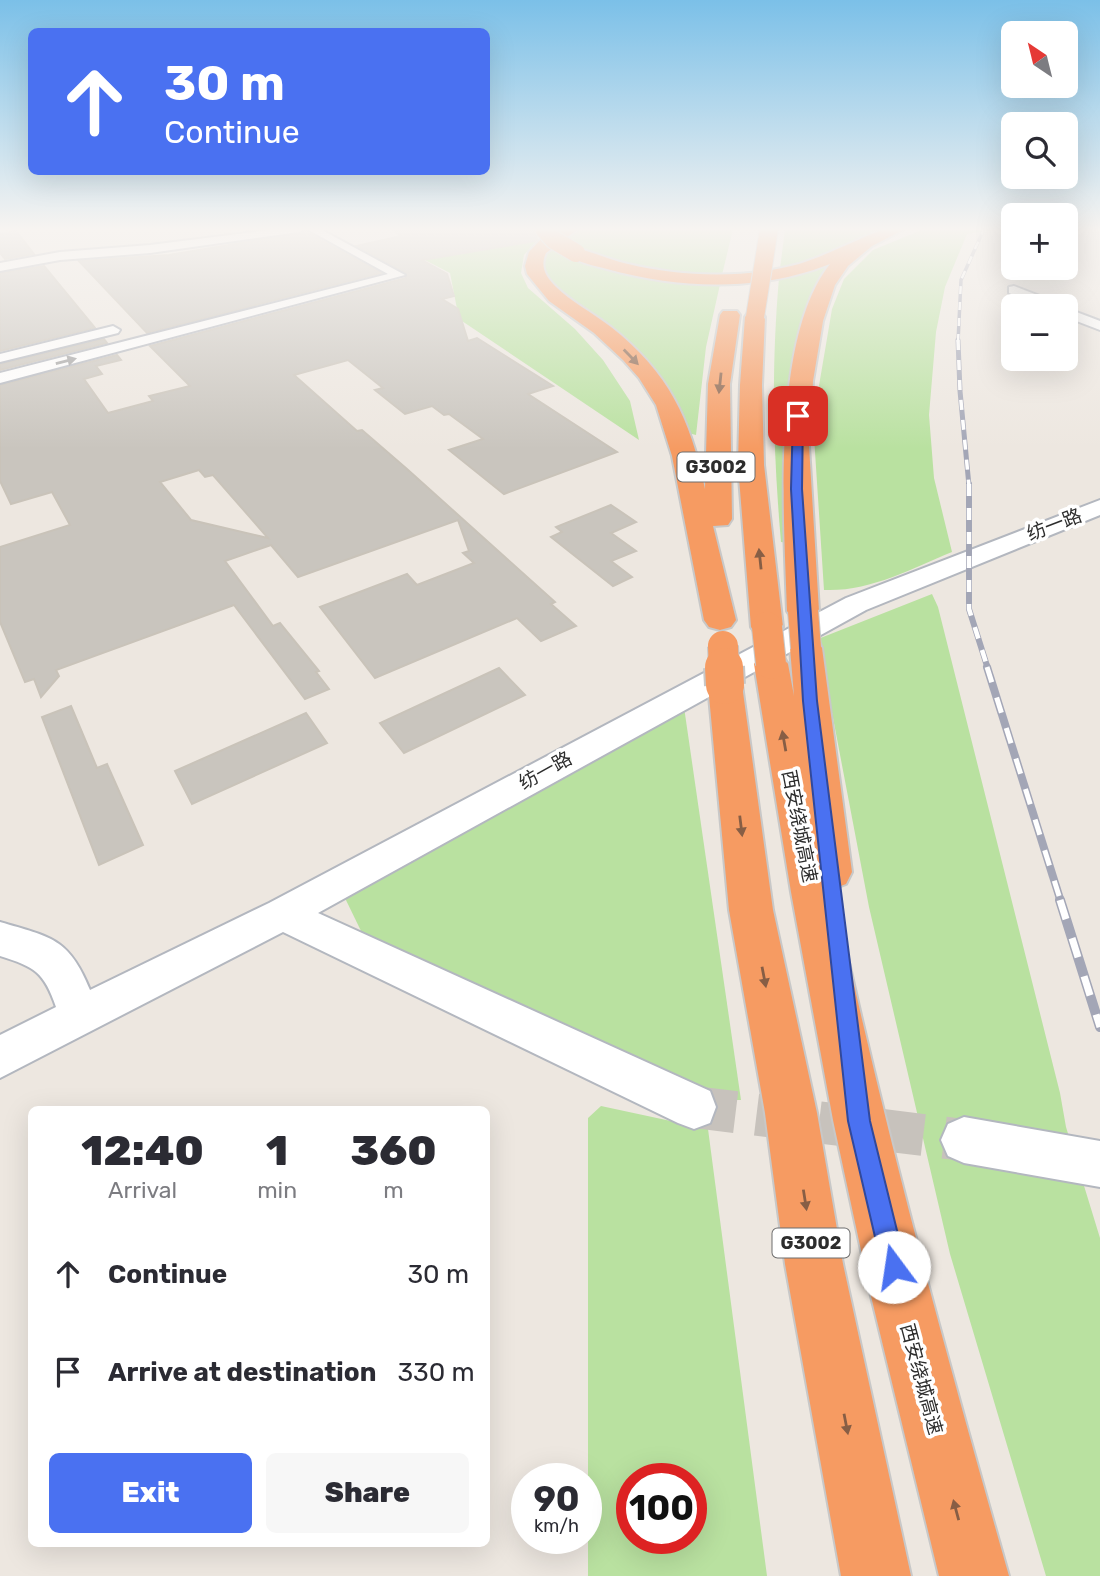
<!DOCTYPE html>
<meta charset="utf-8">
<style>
:root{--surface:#fff;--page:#f7f7f7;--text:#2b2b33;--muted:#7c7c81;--accent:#4a71f1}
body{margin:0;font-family:Rubik,"Noto Sans SC",sans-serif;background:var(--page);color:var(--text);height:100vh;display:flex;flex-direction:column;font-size:26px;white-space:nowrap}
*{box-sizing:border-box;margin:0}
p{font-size:23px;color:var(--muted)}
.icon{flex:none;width:38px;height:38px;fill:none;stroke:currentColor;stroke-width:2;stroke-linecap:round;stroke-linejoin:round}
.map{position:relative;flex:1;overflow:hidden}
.drawer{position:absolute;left:28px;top:1106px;width:462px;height:441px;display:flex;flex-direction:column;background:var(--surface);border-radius:10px;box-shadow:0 7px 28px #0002}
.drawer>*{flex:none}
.banner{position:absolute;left:28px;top:28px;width:462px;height:147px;border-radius:10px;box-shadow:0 7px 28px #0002;background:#4a71f1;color:#fff;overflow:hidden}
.needle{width:46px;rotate:325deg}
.buttons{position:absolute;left:1001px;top:21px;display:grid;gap:14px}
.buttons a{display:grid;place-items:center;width:77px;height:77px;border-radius:10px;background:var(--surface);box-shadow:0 7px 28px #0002;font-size:35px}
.speed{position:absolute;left:511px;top:1463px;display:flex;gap:14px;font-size:35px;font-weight:700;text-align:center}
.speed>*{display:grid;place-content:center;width:91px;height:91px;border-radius:50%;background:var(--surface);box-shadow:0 7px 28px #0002;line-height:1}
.speed small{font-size:18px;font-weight:400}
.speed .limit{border:10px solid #d22;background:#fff;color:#111}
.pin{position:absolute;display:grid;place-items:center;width:60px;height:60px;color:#fff;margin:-30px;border-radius:14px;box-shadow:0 4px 10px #0006}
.me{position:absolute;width:77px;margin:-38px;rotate:346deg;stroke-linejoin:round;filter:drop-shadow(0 0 5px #0008)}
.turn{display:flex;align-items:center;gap:24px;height:147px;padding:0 21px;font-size:32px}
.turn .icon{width:91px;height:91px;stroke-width:2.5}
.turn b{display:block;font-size:49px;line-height:60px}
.eta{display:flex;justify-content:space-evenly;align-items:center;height:119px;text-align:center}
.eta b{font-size:42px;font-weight:800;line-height:49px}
.action{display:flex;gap:14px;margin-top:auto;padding:14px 21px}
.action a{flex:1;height:80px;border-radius:10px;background:var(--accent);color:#fff;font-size:28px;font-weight:800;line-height:80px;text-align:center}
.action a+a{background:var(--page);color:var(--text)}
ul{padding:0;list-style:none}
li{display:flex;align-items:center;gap:21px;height:98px;padding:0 21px}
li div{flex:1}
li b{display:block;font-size:26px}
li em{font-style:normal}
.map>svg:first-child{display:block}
.green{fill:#b9e1a0;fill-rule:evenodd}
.building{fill:#c9c5be;stroke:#c9c3b9;stroke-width:2;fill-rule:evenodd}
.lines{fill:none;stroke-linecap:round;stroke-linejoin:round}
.tertiary-tunnel{stroke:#c7c2bc;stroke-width:42;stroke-dasharray:42 21;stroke-linecap:butt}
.minor-casing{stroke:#b3b7bf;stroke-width:4}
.tertiary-casing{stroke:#b3b7bf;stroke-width:4}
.motorway-casing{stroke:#c8c8c8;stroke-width:4}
.minor{fill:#fff;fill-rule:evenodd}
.tertiary{fill:#fff;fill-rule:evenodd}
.motorway{fill:#f69b62;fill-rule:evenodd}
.rail-far4-casing{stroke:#a3a6b6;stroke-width:3.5}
.rail-far3-casing{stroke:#a3a6b6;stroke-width:5}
.rail-far2-casing{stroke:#a3a6b6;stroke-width:6}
.rail-far1-casing{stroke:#a3a6b6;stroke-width:8}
.rail-casing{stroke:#a3a6b6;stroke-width:10}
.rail-far4{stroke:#fff;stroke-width:2.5;stroke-dasharray:8;stroke-linecap:butt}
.rail-far3{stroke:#fff;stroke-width:3.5;stroke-dasharray:10;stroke-linecap:butt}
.rail-far2{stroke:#fff;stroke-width:4.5;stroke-dasharray:12;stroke-linecap:butt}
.rail-far1{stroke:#fff;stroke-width:5;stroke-dasharray:16;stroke-linecap:butt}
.rail{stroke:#fff;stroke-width:7;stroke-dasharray:20;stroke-linecap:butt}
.motorway-bridge-far2-casing{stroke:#c8c8c8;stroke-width:20;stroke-linecap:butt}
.motorway-bridge-far1-casing{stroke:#c8c8c8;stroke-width:32;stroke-linecap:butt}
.motorway-bridge-casing{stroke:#c8c8c8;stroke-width:42;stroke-linecap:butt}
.motorway-bridge-far2{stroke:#f69b62;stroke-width:18}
.motorway-bridge-far1{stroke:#f69b62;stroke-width:30}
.motorway-bridge{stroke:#f69b62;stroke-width:38}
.oneway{fill:#875e45}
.oneway2{fill:#a0a0a0}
.route{fill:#4a71f1;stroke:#30499d;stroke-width:2}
.labels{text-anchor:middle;stroke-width:7;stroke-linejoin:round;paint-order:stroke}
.shield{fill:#fff;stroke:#6c6c6c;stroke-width:2}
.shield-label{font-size:18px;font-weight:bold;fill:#2d2d2d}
.street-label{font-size:19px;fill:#2d2d2d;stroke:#fff}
</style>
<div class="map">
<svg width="1100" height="1576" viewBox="0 0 1100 1576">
<rect width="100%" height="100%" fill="#ede7e0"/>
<g class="green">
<path d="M 580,229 L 733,229 L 722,275 L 691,275 L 627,267 L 565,244 L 568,234 Z"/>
<path d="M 785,229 L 881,229 L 833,251 L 780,269 Z"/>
<path d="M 924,229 L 997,229 L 967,234 L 945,287 L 936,332 L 929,415 L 934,478 L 952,552 C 911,569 869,592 824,590 L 813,421 L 832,309 L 844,279 L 873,250 Z"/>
<path d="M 538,239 L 524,255 L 521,273 L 528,288 L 575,329 L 603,360 L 630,401 L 639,440 L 459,319 L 450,273 L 425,260 Z"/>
<path d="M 552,245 L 572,256 L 721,280 L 706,347 L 696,435 L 688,433 L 679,408 L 557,290 C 545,274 537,262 552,245 Z"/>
<path d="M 827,264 L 830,265 L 788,543 L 781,542 C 773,450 771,370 779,278 Z"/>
<path d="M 932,594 L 938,607 L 1060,1093 L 1066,1127 L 1100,1238 L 1100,1576 L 1046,1576 L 950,1254 L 869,907 L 818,639 Z"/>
<path d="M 684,707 L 741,1100 L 708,1100 L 362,933 L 343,894 Z"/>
<path d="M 601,1106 L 708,1129 L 767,1576 L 588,1576 L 588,1118 ZM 632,1479 L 691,1479 L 691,1538 L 632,1538 Z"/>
</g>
<g class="building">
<path d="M 392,229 L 533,229 L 537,239 L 535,241 L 422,260 L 447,274 L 454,296 L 442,299 L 458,309 L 468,341 L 477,338 L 553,386 L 528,394 L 617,452 L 504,494 L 449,450 L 483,439 L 449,414 L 444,415 L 432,406 L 405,414 L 375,390 L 383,388 L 348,360 L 294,375 L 357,431 L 362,430 L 407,469 L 555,602 L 551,604 L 576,626 L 541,641 L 517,618 L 375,678 L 320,607 L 407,574 L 417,585 L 474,563 L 463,553 L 469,551 L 458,520 L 298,577 L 271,545 L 225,561 L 273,626 L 280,623 L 319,671 L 316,672 L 329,689 L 305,699 L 234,605 L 56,670 L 59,676 L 41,697 L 34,679 L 25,682 L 0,622 L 0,547 L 70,525 L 52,492 L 11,504 L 0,481 L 0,385 L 117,355 L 121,360 L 96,366 L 102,374 L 84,379 L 108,413 L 153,401 L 149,396 L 190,386 L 150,346 L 406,278 L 406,273 L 357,246 L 401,236 ZM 199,470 L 205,477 L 213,475 L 268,538 L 191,520 L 160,482 Z"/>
<path d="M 16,231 L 34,254 L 5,259 L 0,253 L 0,234 Z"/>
<path d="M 306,232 L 381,273 L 147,333 L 79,261 L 169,255 Z"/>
<path d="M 44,266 L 95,328 L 0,351 L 0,273 Z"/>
<path d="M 104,339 L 107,343 L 0,370 L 0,364 Z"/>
<path d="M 611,505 L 636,522 L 611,533 L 636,551 L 611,561 L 632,577 L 613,586 L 551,537 L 562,532 L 556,527 Z"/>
<path d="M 499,668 L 525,695 L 404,753 L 380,723 Z"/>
<path d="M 71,706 L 97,768 L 107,764 L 143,845 L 99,865 L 42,717 Z"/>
<path d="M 306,713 L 327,743 L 192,804 L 175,771 Z"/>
</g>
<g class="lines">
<path class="tertiary-tunnel" d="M 694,1107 L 964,1140"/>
<defs>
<g id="minor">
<path d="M 278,229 L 305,229 L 299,232 L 150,253 L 60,260 L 0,271 L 0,263 L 60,252 L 150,245 Z"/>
<path d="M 307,229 L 320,229 L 405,275 L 0,383 L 0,373 L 388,274 Z"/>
<path d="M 1014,286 L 1058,303 L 1060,306 L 1042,306 L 1009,293 L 1009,287 Z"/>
<path d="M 1066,308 L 1100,321 L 1100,330 L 1066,317 Z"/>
<path d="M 113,326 L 120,330 L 118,333 L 0,362 L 0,354 Z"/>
</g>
<g id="tertiary">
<path d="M 1100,500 L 1100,515 L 866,610 L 318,913 L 710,1091 L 716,1107 L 710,1123 L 694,1129 L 678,1123 L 283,932 L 0,1078 L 0,1035 L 56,1007 C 44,972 35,967 0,956 L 0,922 C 51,937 69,938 90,990 L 269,903 L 846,598 Z"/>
<path d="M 964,1117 L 1100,1141 L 1100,1187 L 964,1163 L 948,1156 L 941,1140 L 948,1124 Z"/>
</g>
<g id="motorway">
<path d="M 557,229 L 578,229 L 546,253 C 540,266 545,276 555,286 C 571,302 593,313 611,327 C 669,373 690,418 705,489 L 708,384 L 720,315 L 723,311 L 737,311 L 740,315 L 730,384 L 732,519 L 728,525 L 713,526 L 736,620 L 731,627 L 720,630 L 709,627 L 704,620 L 672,456 L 656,405 L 639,378 L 623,360 L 594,333 L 549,301 L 527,274 L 525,266 L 529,252 L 543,237 Z"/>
<path d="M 884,229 L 905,229 L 872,246 L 848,266 L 835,285 L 823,321 L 813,381 L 809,446 L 819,611 L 814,618 L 803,621 L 792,618 L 787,611 C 784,518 771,339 830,264 C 759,292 680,289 607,269 C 595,266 575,262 567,253 L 576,248 C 593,252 610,260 628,264 C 682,277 745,279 799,264 C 828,255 855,240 884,229 Z"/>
<path d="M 755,311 L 762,313 L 765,317 L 762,385 L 764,465 L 783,627 L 778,634 L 767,637 L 756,634 L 751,627 L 738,465 L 740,385 L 745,317 L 748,313 Z"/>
<path d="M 806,637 L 818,640 L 822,648 L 852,872 L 846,884 L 833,889 C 882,1121 944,1348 1009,1576 L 939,1576 L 870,1292 L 833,1120 L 791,892 L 754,664 L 759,656 L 771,653 L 783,656 L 788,664 L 794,696 L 790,648 L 794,640 Z"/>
<path d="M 725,673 L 737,677 L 742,685 L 773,910 L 817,1113 L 843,1264 L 911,1576 L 841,1576 L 785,1264 L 765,1113 L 729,910 L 708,685 L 713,677 Z"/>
</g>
</defs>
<use href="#minor" class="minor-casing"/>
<use href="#tertiary" class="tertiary-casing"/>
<use href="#motorway" class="motorway-casing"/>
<use href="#minor" class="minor"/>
<use href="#tertiary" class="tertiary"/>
<use href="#motorway" class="motorway"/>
<defs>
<path id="rail-far4" d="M 958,342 L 961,280 L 984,229"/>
<path id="rail-far3" d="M 958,340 L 960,391 L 969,486"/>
<path id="rail-far2" d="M 969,484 L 969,609 L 988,669"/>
<path id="rail-far1" d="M 987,667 L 1061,902"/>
<path id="rail" d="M 1060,900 L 1100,1027"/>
</defs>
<use href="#rail-far4" class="rail-far4-casing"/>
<use href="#rail-far3" class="rail-far3-casing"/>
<use href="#rail-far2" class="rail-far2-casing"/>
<use href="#rail-far1" class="rail-far1-casing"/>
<use href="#rail" class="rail-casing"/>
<use href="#rail-far4" class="rail-far4"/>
<use href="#rail-far3" class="rail-far3"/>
<use href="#rail-far2" class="rail-far2"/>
<use href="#rail-far1" class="rail-far1"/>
<use href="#rail" class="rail"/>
<defs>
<g id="motorway-bridge-far2">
<path d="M 544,229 L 554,240 L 576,253"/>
<path d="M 755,317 L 769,229"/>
</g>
<g id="motorway-bridge-far1">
<path d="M 803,611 L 806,648"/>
<path d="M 767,627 L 771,664"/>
<path d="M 723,646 L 724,669"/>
</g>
<path id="motorway-bridge" d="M 724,667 L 725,685"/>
</defs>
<use href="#motorway-bridge-far2" class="motorway-bridge-far2-casing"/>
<use href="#motorway-bridge-far1" class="motorway-bridge-far1-casing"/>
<use href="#motorway-bridge" class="motorway-bridge-casing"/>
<use href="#motorway-bridge-far2" class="motorway-bridge-far2"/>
<use href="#motorway-bridge-far1" class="motorway-bridge-far1"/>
<use href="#motorway-bridge" class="motorway-bridge"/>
</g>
<defs><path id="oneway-solid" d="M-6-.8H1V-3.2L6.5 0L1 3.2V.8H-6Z" transform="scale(1.75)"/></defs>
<g class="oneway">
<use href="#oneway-solid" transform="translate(631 357) rotate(46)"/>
<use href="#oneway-solid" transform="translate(720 383) rotate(96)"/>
<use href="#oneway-solid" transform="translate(760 559) rotate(-96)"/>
<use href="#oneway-solid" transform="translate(784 741) rotate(-100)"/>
<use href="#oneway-solid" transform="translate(741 826) rotate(83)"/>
<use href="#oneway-solid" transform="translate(764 977) rotate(79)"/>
<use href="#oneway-solid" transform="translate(805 1200) rotate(81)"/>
<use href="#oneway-solid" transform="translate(846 1424) rotate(79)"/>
<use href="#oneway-solid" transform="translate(956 1510) rotate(-105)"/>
</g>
<use class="oneway2" href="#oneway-solid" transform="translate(66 361) rotate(-14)"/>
<linearGradient id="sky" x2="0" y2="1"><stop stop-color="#7bc0e8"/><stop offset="0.51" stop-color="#f7f4f1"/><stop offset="1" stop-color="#f7f4f1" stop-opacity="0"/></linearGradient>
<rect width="1100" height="449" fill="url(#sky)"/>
<path class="route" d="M 798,414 L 803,416 L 802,489 L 817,701 L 870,1121 L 906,1267 L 903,1276 L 894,1279 L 886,1276 L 882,1267 L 848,1121 L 803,701 L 791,489 L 793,416 Z"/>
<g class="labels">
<g class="shield">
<rect x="677.5" y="452.5" width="77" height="29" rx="5"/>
<rect x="772.5" y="1228.5" width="77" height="29" rx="5"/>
</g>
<g class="shield-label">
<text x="716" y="473">G3002</text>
<text x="811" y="1249">G3002</text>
</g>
<g class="street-label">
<text transform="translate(1054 524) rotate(-21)" y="7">纺一路</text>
<text transform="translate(545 770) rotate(-29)" y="7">纺一路</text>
<text transform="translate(800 826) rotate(79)" y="7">西安绕城高速</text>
<text transform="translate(922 1379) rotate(75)" y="7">西安绕城高速</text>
</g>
</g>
</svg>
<div class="buttons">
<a><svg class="needle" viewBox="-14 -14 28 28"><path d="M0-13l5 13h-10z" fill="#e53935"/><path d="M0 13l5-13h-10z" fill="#7c7c81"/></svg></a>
<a><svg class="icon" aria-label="search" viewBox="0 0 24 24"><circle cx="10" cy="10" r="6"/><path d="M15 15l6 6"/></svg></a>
<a>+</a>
<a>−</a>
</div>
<div class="speed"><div>90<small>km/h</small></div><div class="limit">100</div></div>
<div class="pin" style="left:798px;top:416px;background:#d93025"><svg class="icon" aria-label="arrive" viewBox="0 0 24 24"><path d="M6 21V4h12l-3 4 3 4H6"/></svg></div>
<svg class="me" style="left:894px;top:1267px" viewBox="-20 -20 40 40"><circle r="19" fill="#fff"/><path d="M0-13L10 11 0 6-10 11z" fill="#4a71f1"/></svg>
<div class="banner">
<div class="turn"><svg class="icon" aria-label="ahead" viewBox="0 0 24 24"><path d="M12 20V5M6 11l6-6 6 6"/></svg><div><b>30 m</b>Continue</div></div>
</div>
<section class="drawer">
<div class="eta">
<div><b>12:40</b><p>Arrival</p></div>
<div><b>1</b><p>min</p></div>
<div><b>360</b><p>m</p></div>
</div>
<ul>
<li><svg class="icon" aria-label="ahead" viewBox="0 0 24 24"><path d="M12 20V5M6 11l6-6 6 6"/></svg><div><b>Continue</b></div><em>30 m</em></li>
<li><svg class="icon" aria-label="arrive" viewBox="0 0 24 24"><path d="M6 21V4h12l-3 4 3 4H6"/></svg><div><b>Arrive at destination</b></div><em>330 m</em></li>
</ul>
<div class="action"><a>Exit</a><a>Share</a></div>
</section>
</div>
